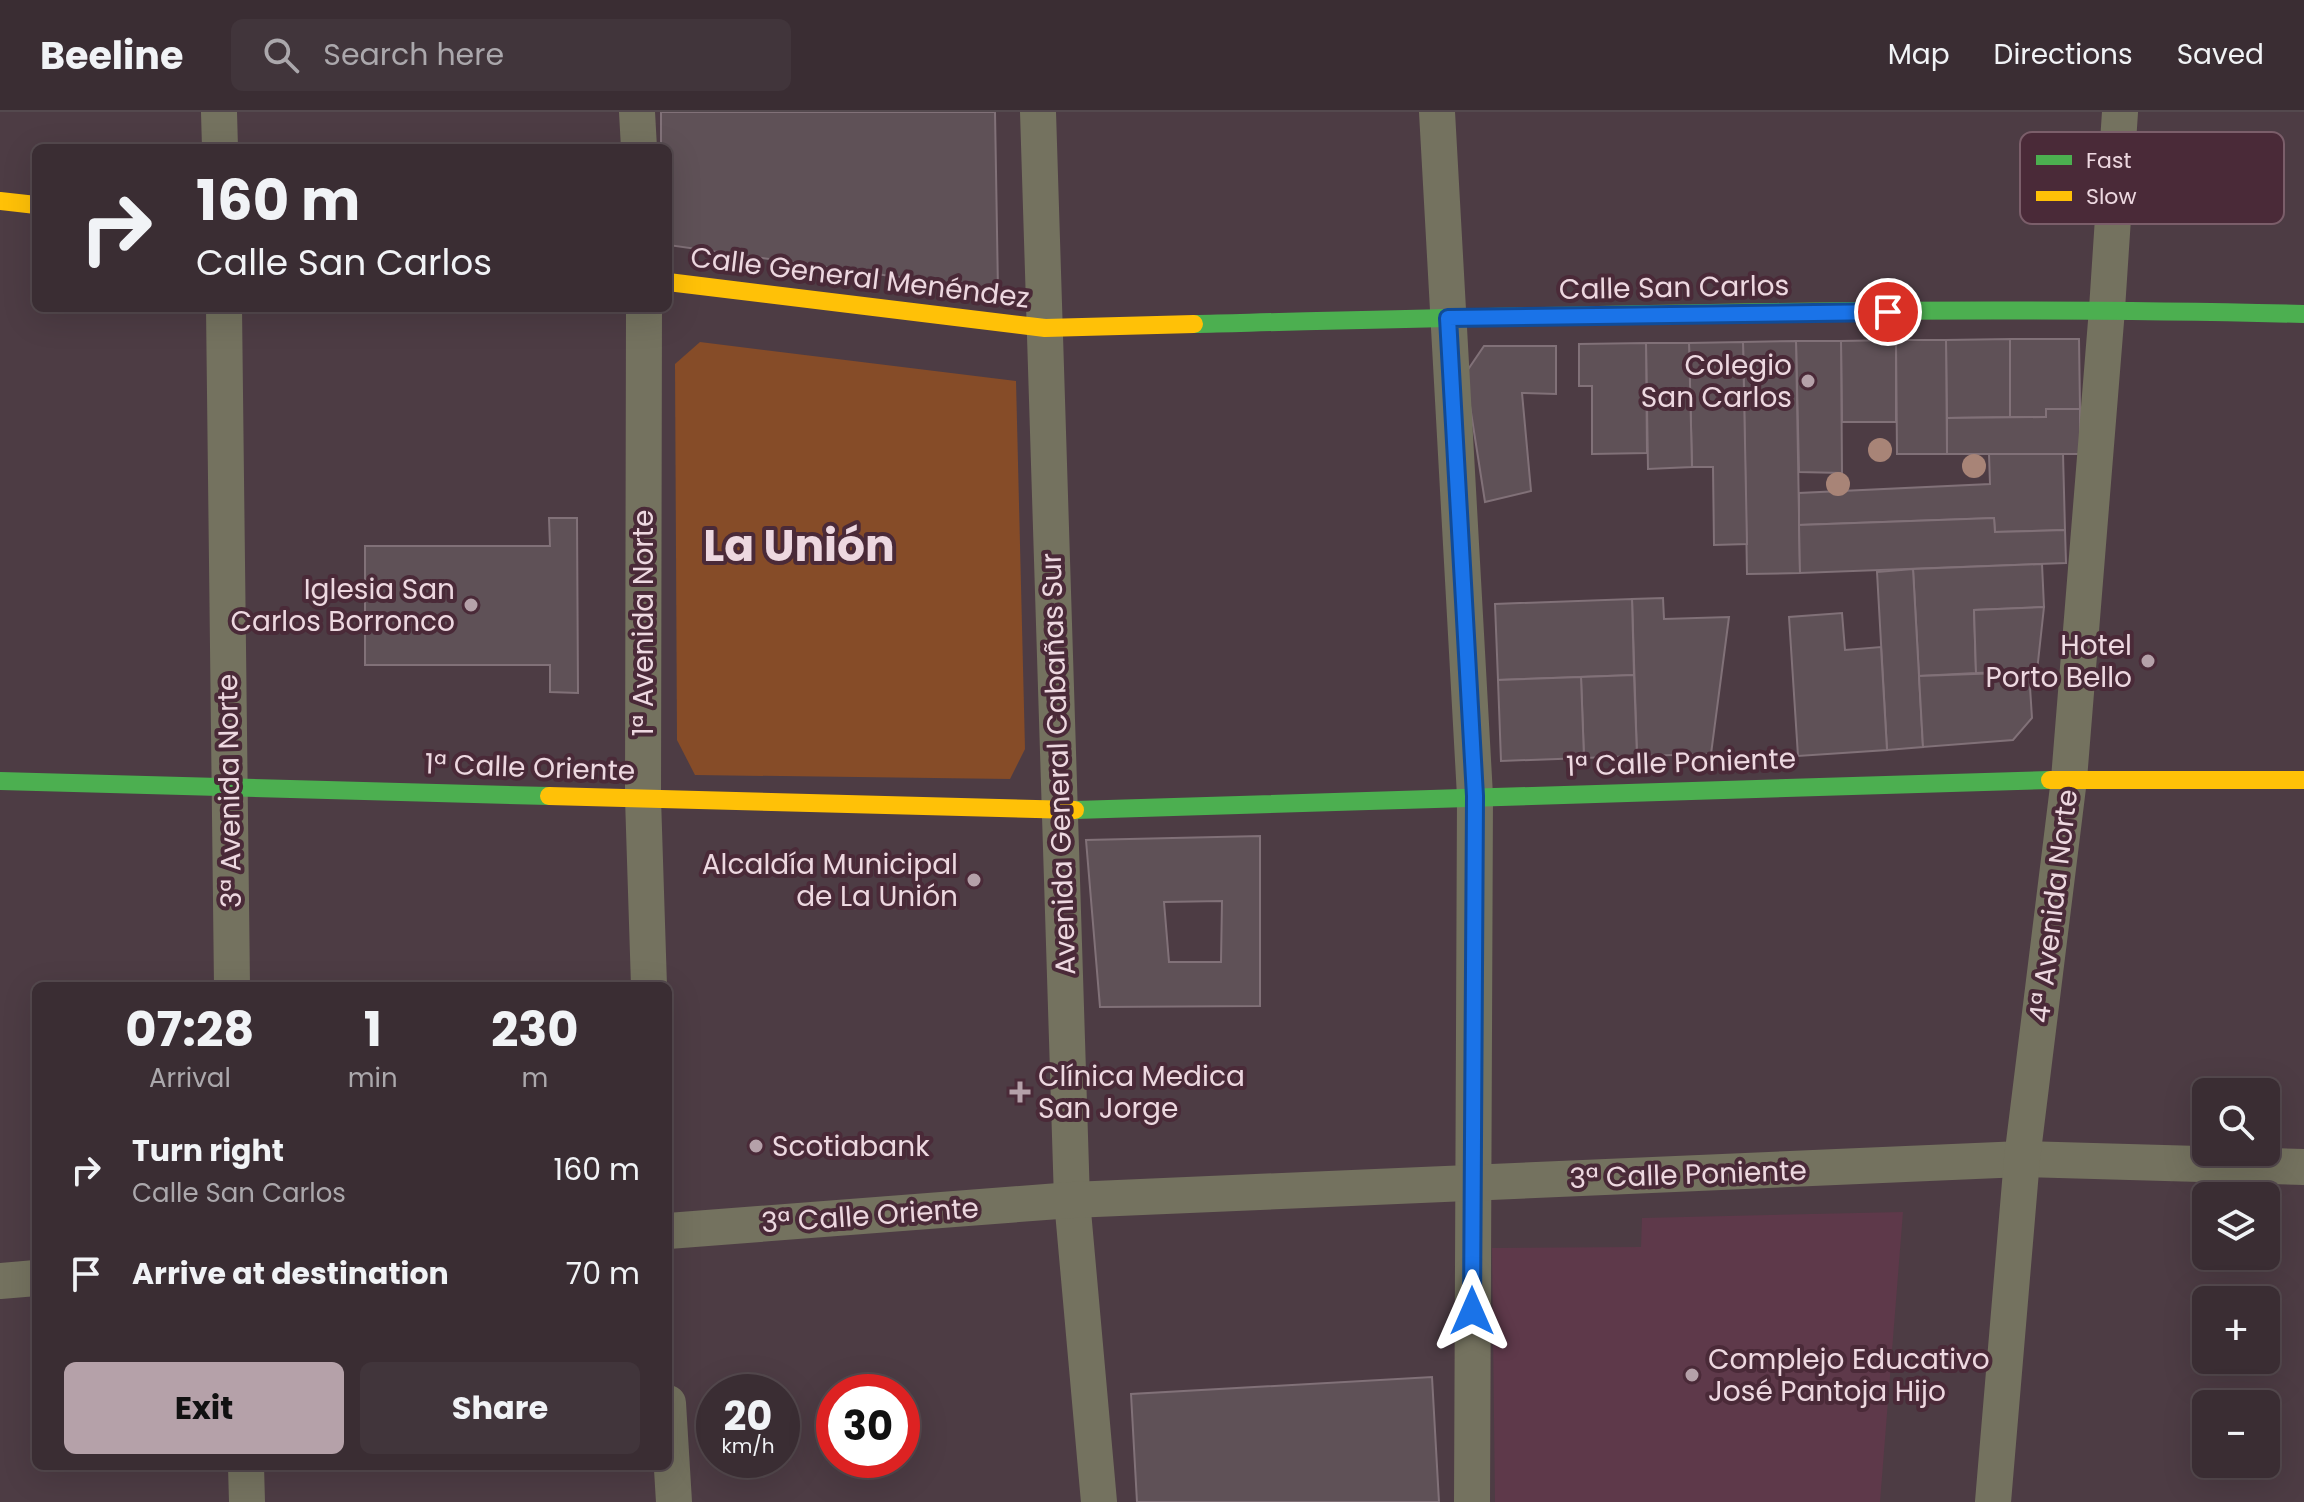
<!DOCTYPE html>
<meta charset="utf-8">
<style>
:root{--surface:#3a2d33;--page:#41353b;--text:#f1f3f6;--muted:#aba8ac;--line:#54494e;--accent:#b5a1a9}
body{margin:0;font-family:Poppins,sans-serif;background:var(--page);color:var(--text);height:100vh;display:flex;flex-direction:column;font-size:30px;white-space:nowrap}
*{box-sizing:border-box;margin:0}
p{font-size:26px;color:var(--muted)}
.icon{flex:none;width:44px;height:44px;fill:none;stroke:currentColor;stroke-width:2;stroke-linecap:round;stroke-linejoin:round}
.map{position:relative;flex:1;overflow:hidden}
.sheet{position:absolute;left:32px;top:870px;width:640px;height:488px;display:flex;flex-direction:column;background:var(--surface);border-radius:12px;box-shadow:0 8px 32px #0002,0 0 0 2px var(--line)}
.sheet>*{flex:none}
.top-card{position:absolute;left:32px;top:32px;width:640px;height:168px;border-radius:12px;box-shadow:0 8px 32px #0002,0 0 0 2px var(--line);background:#3a2d33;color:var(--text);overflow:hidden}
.buttons{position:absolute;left:2192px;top:966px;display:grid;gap:16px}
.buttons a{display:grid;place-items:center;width:88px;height:88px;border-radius:12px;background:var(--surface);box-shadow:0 8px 32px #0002,0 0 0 2px var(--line);font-size:40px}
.speed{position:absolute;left:696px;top:1262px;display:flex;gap:16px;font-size:40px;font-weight:700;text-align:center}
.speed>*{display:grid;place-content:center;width:104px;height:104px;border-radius:50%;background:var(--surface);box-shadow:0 8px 32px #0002,0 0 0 2px var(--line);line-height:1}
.speed small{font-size:20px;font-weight:400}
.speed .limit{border:12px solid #d22;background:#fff;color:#111}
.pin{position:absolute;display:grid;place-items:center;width:68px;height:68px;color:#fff;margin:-34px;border:4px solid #fff;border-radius:50%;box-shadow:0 2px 8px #0007}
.me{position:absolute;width:88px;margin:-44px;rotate:0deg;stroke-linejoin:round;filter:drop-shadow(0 0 6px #0008)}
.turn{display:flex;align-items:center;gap:28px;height:168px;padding:0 32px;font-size:36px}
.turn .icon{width:104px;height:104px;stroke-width:2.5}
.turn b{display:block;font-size:56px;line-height:68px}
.eta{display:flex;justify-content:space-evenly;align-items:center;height:136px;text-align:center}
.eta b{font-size:48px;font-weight:700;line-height:56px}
.button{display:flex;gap:16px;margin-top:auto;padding:16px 32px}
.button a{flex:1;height:92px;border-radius:12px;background:var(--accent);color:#111;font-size:32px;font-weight:700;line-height:92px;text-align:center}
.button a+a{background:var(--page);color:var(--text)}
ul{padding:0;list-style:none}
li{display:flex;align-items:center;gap:24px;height:104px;padding:0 32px}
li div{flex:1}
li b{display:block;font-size:30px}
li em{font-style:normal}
header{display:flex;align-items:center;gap:48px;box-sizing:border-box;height:112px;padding:0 40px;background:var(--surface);border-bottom:2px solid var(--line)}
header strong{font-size:38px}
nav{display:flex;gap:44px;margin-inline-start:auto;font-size:28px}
.search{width:560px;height:72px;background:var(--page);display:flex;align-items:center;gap:20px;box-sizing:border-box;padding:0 28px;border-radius:12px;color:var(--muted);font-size:30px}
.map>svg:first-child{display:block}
.built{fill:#5e394a}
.green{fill:#864c28}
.building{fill:#5f5157;stroke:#817178;stroke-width:2;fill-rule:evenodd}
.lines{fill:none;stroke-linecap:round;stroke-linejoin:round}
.street{stroke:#74725f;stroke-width:36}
.fast{stroke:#4caf50;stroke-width:18}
.slow{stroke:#ffc107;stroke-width:18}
.tree{fill:#a88477}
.route-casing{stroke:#114b97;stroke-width:20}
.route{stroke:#1a73e8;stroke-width:14}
.poi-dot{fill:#b5a1a9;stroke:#4a2a38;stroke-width:3}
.labels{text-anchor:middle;stroke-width:8;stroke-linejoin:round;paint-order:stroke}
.street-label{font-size:28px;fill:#edd8e0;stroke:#4a2a38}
.poi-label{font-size:28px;fill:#edd8e0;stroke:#4a2a38;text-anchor:end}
.town-label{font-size:44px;font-weight:bold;fill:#edd8e0;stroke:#4a2a38}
.key{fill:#4a2a38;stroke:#7b5e6a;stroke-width:2}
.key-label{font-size:22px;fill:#edd8e0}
</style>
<header>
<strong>Beeline</strong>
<div class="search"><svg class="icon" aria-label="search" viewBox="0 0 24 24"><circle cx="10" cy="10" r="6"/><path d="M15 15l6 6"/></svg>Search here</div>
<nav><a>Map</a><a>Directions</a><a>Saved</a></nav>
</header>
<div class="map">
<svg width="2304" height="1390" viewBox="0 0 2304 1390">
<rect width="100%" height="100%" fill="#4d3c44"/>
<path class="built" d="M 1903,1100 L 1880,1390 L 1495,1390 L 1492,1136 L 1641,1135 L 1642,1106 Z"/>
<path class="green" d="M 700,230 L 1016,269 L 1025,637 L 1010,667 L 695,663 L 677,628 L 675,252 Z"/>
<g class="building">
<path d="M 661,0 L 995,0 L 998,179 L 668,133 L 668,36 L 661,36 Z"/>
<path d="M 2010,227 L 2079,227 L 2080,297 L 2046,297 L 2046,305 L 2010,305 Z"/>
<path d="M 2010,227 L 2010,305 L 1947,306 L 1946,228 Z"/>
<path d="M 1896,228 L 1946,228 L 1947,342 L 1897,342 Z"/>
<path d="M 1896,228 L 1896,310 L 1842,310 L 1841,229 Z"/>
<path d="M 1796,229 L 1841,229 L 1842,361 L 1799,360 Z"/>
<path d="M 1796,229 L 1800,461 L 1747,462 L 1743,230 Z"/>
<path d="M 1743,230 L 1747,432 L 1714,433 L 1713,355 L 1692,355 L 1689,231 Z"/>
<path d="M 1646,231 L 1689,231 L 1692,355 L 1648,357 Z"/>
<path d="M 1646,231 L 1647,341 L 1592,342 L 1592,274 L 1579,274 L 1579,232 Z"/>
<path d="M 1484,234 L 1556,234 L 1556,282 L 1522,281 L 1531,379 L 1485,390 L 1465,262 Z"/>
<path d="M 2046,297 L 2080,297 L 2080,342 L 1947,342 L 1947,306 L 2046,305 Z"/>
<path d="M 1989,342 L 2063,342 L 2065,418 L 1995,420 L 1994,406 L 1799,413 L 1799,381 L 1990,372 Z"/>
<path d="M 549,406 L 577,406 L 578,581 L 550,580 L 550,553 L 365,553 L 365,434 L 550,434 Z"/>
<path d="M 1994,406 L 1995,420 L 2065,418 L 2066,451 L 1800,461 L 1799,413 Z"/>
<path d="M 2042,452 L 2044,495 L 1974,498 L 1976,561 L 1919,564 L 1913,457 Z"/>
<path d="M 1913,457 L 1923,635 L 1887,638 L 1877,460 Z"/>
<path d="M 1663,486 L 1664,507 L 1729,505 L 1711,642 L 1637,644 L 1632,487 Z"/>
<path d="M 1632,487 L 1634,563 L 1498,568 L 1495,492 Z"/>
<path d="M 2044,495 L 2037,559 L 1976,561 L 1974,498 Z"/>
<path d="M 1842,501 L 1845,538 L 1881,535 L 1887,638 L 1798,644 L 1789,505 Z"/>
<path d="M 2029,560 L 2032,606 L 2013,628 L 1923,635 L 1919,564 Z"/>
<path d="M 1634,563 L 1637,644 L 1584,646 L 1581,565 Z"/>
<path d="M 1581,565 L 1584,646 L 1501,649 L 1498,568 Z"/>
<path d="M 1260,724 L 1260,894 L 1100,895 L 1086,728 ZM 1222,789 L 1221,850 L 1169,850 L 1164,790 Z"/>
<path d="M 1432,1265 L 1439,1390 L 1137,1390 L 1131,1282 Z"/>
</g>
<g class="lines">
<g class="street">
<path d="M 219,0 L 220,36"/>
<path d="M 637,0 L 639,36"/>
<path d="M 1038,0 L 1072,1088 L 1099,1390"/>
<path d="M 1437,0 L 1475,684 L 1472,1390"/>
<path d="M 224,196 L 232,874"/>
<path d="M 644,196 L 643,686 L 649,874"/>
<path d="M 668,1119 L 1072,1088 L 2022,1047 L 2304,1055"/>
<path d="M 0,1169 L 36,1166"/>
<path d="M 668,1291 L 674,1390"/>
<path d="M 246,1354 L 247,1390"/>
<path d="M 1993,1390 L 2022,1047 L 2069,667 L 2107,197 L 2120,0"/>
</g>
<g class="fast">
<path d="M 1194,212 C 1564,203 1934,193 2304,202"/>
<path d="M 0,669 L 549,684"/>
<path d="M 1075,698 L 2050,668"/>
</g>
<g class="slow">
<path d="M 0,89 L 36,93"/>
<path d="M 668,170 L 1045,216 L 1194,212"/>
<path d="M 2050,668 L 2304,668"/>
<path d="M 549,684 L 1075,698"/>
</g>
</g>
<g class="tree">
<circle cx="1880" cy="338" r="12"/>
<circle cx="1974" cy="354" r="12"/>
<circle cx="1838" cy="372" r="12"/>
</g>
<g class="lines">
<defs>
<path id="route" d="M 1472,1199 L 1475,684 L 1448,206 L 1888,200"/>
</defs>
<use href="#route" class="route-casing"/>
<use href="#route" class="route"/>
</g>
<g class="poi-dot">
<circle cx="1808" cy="269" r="8"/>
<circle cx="471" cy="493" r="8"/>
<circle cx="2148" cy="549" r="8"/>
<circle cx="974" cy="768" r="8"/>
<path d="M1016 968h8v8h8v8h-8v8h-8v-8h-8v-8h8z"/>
<circle cx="756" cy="1034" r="8"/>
<circle cx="1692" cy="1263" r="8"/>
</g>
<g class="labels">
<g class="street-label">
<text transform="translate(860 165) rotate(7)" y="10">Calle General Menéndez</text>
<text transform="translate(1674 175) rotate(-1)" y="10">Calle San Carlos</text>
<text transform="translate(643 511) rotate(-90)" y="10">1ª Avenida Norte</text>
<text transform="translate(1681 650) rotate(-2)" y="10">1ª Calle Poniente</text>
<text transform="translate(1058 652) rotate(-92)" y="10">Avenida General Cabañas Sur</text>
<text transform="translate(530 655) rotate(2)" y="10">1ª Calle Oriente</text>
<text transform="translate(229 679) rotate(-91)" y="10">3ª Avenida Norte</text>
<text transform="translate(2053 794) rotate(-83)" y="10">4ª Avenida Norte</text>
<text transform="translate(1688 1062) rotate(-2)" y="10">3ª Calle Poniente</text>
<text transform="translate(870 1103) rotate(-4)" y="10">3ª Calle Oriente</text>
</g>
<g class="poi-label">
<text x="1792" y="263">Colegio<tspan x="1792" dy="32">San Carlos</tspan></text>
<text x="455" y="487">Iglesia San<tspan x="455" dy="32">Carlos Borronco</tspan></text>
<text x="2132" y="543">Hotel<tspan x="2132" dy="32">Porto Bello</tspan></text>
<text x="958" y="762">Alcaldía Municipal<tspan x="958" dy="32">de La Unión</tspan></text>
<text x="1038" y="974" text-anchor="start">Clínica Medica<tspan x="1038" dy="32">San Jorge</tspan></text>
<text x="772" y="1044" text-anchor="start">Scotiabank</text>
<text x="1708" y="1257" text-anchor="start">Complejo Educativo<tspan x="1708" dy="32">José Pantoja Hijo</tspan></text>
</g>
<g class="town-label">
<text x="799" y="449">La Unión</text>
</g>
</g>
<rect x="2020" y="20" width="264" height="92" rx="12" class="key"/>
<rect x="2036" y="43" width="36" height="10" fill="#4caf50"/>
<rect x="2036" y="79" width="36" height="10" fill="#ffc107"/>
<g class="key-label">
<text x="2086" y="56">Fast</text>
<text x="2086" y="92">Slow</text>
</g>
</svg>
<div class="buttons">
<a><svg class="icon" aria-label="search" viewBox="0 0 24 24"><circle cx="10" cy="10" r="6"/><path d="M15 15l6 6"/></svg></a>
<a><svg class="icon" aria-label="layers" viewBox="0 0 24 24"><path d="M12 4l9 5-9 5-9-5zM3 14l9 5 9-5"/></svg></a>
<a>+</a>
<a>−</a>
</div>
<div class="speed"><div>20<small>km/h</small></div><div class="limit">30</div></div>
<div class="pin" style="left:1888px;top:200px;background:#d93025"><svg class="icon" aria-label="arrive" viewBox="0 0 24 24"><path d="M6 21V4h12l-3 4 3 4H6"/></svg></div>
<svg class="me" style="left:1472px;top:1199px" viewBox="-20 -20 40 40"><path d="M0-17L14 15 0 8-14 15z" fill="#1a73e8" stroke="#fff" stroke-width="4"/></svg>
<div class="top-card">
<div class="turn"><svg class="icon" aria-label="right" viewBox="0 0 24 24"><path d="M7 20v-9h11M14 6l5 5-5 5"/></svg><div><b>160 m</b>Calle San Carlos</div></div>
</div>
<section class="sheet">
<div class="eta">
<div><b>07:28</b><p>Arrival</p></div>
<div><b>1</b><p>min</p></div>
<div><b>230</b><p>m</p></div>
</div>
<ul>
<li><svg class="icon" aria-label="right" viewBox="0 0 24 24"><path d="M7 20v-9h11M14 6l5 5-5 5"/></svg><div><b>Turn right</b><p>Calle San Carlos</p></div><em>160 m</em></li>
<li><svg class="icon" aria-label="arrive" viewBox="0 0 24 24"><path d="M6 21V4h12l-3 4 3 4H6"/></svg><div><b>Arrive at destination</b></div><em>70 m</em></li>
</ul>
<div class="button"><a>Exit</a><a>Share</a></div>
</section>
</div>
